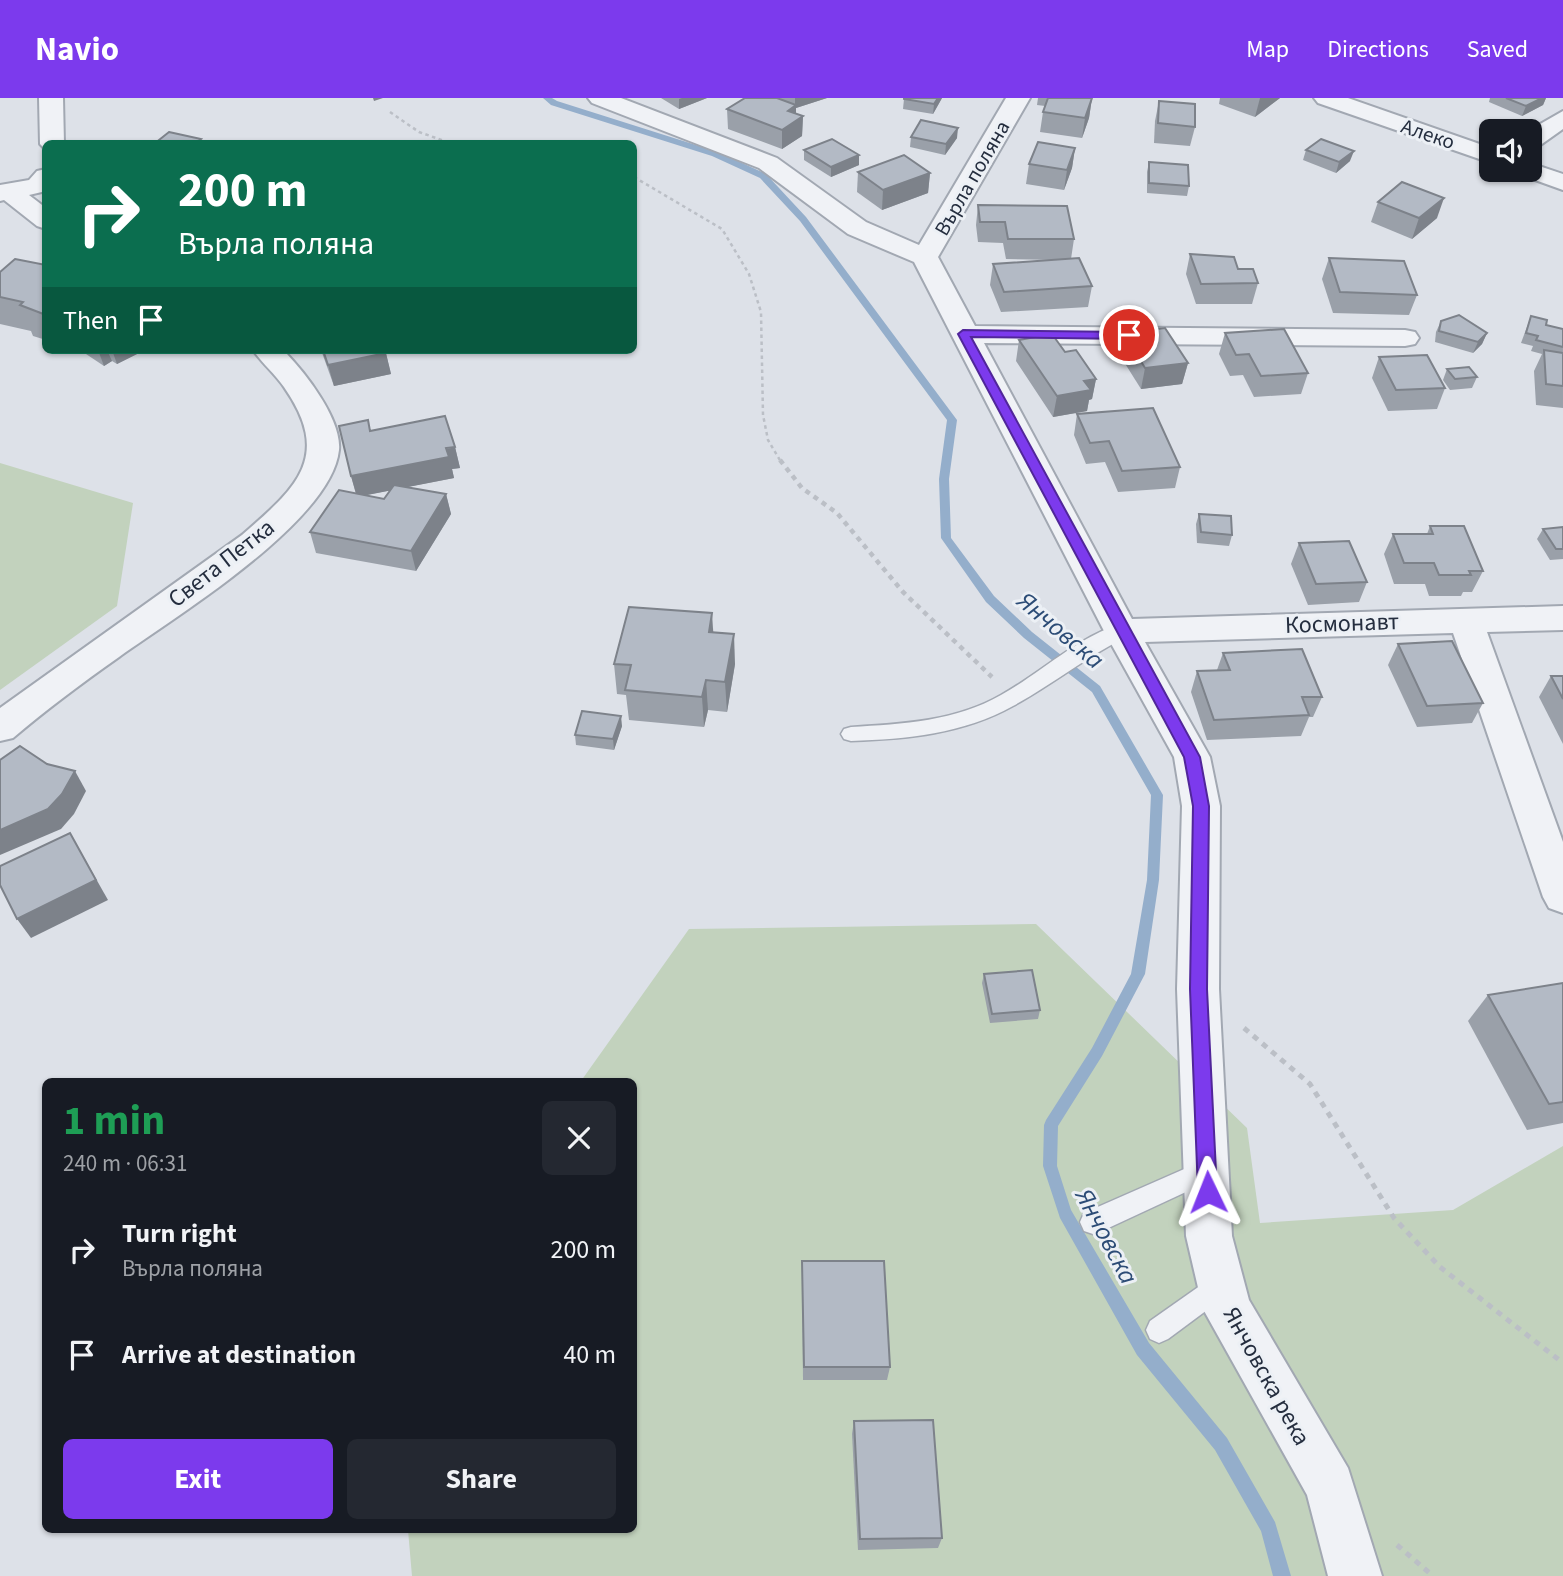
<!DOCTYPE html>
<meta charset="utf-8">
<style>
:root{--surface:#171b24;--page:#242831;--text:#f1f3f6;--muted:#9ea1a6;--accent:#7c3aed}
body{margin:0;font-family:"Source Sans 3",sans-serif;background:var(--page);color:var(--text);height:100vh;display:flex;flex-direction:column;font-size:26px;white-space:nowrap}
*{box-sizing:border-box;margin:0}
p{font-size:23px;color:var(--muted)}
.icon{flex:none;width:38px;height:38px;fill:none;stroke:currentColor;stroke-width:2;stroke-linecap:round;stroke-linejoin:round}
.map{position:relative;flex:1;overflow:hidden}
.sheet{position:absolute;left:42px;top:980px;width:595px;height:455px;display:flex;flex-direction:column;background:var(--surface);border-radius:10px;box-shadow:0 2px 5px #0004}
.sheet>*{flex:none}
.hud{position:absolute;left:42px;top:42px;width:595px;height:214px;border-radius:10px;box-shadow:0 2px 5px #0004;background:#0b6e4f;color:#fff;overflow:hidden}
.fabs{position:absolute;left:1479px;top:21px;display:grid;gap:14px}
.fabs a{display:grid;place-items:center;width:63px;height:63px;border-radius:10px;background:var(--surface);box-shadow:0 2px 5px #0004;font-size:35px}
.pin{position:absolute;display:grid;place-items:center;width:60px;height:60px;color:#fff;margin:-30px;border:4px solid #fff;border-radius:50%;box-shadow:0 2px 7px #0007}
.me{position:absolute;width:77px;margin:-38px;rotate:358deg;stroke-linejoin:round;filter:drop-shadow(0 0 5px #0008)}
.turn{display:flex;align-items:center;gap:24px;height:147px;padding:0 21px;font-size:32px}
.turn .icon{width:91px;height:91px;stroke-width:2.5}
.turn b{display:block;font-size:49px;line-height:60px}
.then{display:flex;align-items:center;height:66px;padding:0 21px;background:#0003;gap:14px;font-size:26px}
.round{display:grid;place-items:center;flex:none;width:74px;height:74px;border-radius:10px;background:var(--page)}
.headline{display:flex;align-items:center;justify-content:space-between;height:119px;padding:0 21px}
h1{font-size:42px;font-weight:700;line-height:52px;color:#1e9e55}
.action{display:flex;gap:14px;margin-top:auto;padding:14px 21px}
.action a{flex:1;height:80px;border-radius:10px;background:var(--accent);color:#fff;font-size:28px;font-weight:700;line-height:80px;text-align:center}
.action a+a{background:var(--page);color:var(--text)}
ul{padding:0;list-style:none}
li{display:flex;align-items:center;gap:21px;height:105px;padding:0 21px}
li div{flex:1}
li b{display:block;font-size:26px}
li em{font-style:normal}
header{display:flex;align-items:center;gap:42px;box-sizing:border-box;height:98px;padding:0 35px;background:var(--accent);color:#fff}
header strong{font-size:33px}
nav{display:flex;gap:38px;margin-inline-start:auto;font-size:24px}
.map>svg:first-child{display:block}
.green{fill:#c2d2bd}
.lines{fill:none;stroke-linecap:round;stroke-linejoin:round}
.stream{fill:#94aecb;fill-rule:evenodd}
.lane-casing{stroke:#a2a8b2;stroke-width:3}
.street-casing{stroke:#a2a8b2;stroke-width:4}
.path-far2{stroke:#bbbfc6;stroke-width:2.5;stroke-dasharray:3.5 3.5;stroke-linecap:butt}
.path-far1{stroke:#bbbfc6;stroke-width:4.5;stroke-dasharray:5 5;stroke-linecap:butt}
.path{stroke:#bbbfc6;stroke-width:5;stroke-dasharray:6 6;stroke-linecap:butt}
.lane{fill:#f0f2f6;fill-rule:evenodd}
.street{fill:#f0f2f6;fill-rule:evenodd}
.wall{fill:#9aa0a9;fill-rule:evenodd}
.shaded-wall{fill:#7d828a}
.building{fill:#b3bac5;stroke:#7d828a;stroke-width:2}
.route{fill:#7c3aed;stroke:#51269a;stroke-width:2}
.labels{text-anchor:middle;stroke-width:6;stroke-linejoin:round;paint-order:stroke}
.far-street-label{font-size:21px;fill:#252e3f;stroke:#ecf0f5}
.street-label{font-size:24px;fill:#252e3f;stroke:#ecf0f5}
.water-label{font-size:26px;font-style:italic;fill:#2c4c76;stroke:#ecf0f5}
</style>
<header>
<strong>Navio</strong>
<nav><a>Map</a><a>Directions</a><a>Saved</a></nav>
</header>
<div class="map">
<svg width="1563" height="1478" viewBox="0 0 1563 1478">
<rect width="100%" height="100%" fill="#dde1e8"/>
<g class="green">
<path d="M 0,365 L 133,405 L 117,508 L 0,592 Z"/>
<path d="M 1036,826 L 1247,1030 L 1260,1125 L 1453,1112 L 1563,1048 L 1563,1478 L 412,1478 L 408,1432 L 634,1432 L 634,984 L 581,983 L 689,831 Z"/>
</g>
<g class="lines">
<path class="stream" d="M 543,0 L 552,0 L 557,3 L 718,54 L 766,76 L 806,119 L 957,322 L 949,381 L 951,440 L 994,498 L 1032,534 L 1100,588 L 1163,697 L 1159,782 L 1145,876 L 1102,958 L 1058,1028 L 1057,1068 L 1071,1112 L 1149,1245 L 1227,1340 L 1275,1424 L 1291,1478 L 1273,1478 L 1261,1433 L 1215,1352 L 1137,1257 L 1060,1120 L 1043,1068 L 1044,1027 L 1046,1022 L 1092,950 L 1131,876 L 1147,782 L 1151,697 L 1092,594 L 1024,540 L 986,504 L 941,440 L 939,381 L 947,322 L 800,123 L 760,80 L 712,58 L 551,7 Z"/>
<defs>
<g id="lane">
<path d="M 1121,526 L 1128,528 L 1130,533 L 1128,538 C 1087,558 1052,587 1013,608 C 963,636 907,641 851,643 L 844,641 L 841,636 L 844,631 L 851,629 C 903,626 956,623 1001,597 C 1041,575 1077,539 1121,526 Z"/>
<path d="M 1207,1061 L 1216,1064 L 1219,1072 L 1216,1080 L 1102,1133 L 1093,1136 L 1084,1133 L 1080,1124 L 1084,1115 Z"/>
<path d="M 1221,1173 L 1230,1177 L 1234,1186 L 1230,1195 L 1168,1241 L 1159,1245 L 1150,1241 L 1146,1232 L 1150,1223 Z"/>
</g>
<g id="street">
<path d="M 39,0 L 63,0 L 64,46 L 46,46 L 46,52 L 40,46 Z"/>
<path d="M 588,0 L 621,0 L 777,60 L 866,124 L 919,147 L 1006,0 L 1030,0 L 938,159 L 975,228 L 1405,232 L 1415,234 L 1419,240 L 1415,246 L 1405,248 L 984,245 L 1132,521 L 1563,508 L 1563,532 L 1487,534 L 1563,744 L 1563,815 L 1549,810 L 1543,799 L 1453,535 L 1145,544 L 1210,659 L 1220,708 L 1219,891 L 1232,1138 L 1249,1202 L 1348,1370 L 1382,1478 L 1328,1478 L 1307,1397 L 1203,1211 L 1186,1138 L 1177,891 L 1182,708 L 1174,659 L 1104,533 L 914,164 L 848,136 L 759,70 L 592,5 Z"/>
<path d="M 1314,0 L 1348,0 L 1491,50 L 1491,65 L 1318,5 Z"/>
<path d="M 1563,13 L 1563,31 L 1539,48 L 1530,50 L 1528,33 Z"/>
<path d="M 1530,65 L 1563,76 L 1563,92 L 1521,77 L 1518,72 L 1530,72 Z"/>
<path d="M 46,71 L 46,93 L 29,97 L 46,110 L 46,131 L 37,128 L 4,102 L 0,103 L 0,87 L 29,82 L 37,73 Z"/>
<path d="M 253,252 L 283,252 C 304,273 342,321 339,352 C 332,423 175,519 119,559 C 82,585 47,611 13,640 L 0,643 L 0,610 L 242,437 C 296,390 333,359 284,289 C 275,276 262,265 253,252 Z"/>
</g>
</defs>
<use href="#lane" class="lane-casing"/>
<use href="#street" class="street-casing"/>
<g class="path-far2">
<path d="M 390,14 L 419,34 L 453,46"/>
<path d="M 634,79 L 722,131 L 749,176 L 761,214 L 763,317 L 768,342 L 781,364"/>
</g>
<path class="path-far1" d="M 780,362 L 802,390 L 837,415 L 903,494 L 992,579"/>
<g class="path">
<path d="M 1244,930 L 1310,986 L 1394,1120 L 1440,1169 L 1563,1265"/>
<path d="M 1397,1447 L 1433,1478"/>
</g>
<use href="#lane" class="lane"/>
<use href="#street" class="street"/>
</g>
<g class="wall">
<path d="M 661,0 L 707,0 L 679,11 Z"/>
<path d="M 779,0 L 827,0 L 796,10 L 796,16 L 803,18 L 802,38 L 782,51 L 728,31 L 727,11 L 782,2 Z"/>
<path d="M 942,0 L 933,16 L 903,11 L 904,1 Z"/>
<path d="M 1038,0 L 1092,0 L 1089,20 L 1082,40 L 1040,34 L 1043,14 L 1045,8 L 1037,7 Z"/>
<path d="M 1220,0 L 1280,0 L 1255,19 L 1219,6 Z"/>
<path d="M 1490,0 L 1546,0 L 1543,7 L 1522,18 L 1489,4 Z"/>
<path d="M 1159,3 L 1195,29 L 1190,48 L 1154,45 L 1155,23 Z"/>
<path d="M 911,39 L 957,40 L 945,57 L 910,49 Z"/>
<path d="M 1075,50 L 1072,70 L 1064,92 L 1026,86 L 1029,66 Z"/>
<path d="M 804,52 L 859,57 L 859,67 L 831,79 L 804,62 Z"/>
<path d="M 1306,52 L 1350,63 L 1336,75 L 1303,62 Z"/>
<path d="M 1149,64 L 1189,88 L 1187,98 L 1147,95 L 1147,74 Z"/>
<path d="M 858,74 L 930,75 L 928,95 L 882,112 L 857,94 Z"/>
<path d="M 1378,104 L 1437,120 L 1412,141 L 1371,124 Z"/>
<path d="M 978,107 L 1074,141 L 1071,161 L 1092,188 L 1088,209 L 1001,214 L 990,187 L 993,166 L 1057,162 L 1006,161 L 1003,145 L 978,144 L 976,127 Z"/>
<path d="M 1190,156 L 1238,171 L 1258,185 L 1252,206 L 1196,206 L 1186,176 Z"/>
<path d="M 1329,160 L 1417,197 L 1409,217 L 1333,215 L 1322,181 Z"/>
<path d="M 46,167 L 46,242 L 33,238 L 31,233 L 0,226 L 0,174 Z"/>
<path d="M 1531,218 L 1546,227 L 1563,231 L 1563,310 L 1536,307 L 1534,273 L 1542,256 L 1531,253 L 1533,248 L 1521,245 Z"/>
<path d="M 1441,223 L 1487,235 L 1482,246 L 1473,255 L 1435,244 L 1436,234 Z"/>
<path d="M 1124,235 L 1188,265 L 1182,286 L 1141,291 L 1119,256 Z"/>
<path d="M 1225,235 L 1308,275 L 1301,296 L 1254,299 L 1243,277 L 1230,278 L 1219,256 Z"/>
<path d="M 1019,242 L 1065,254 L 1096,281 L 1092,301 L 1089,302 L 1087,313 L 1053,319 L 1016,263 Z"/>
<path d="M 80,252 L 145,252 L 117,266 L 112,263 L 104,268 Z"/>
<path d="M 321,252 L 385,252 L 391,276 L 334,288 Z"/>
<path d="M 1379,259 L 1445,290 L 1437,311 L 1388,313 L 1372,280 Z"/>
<path d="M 1447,271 L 1477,279 L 1472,290 L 1450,292 L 1443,282 Z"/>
<path d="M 1077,316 L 1180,369 L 1175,390 L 1118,394 L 1105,364 L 1086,366 L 1074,337 Z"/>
<path d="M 371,333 L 455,349 L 460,370 L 452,371 L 454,380 L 407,389 L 446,396 L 451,416 L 416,473 L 316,455 L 310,434 L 356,396 L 351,378 ZM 387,393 L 390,393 L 384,401 L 366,397 Z"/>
<path d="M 1199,416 L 1232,437 L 1229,448 L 1197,445 L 1196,426 Z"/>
<path d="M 1430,428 L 1483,473 L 1472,494 L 1463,494 L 1461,498 L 1429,498 L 1425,486 L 1394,486 L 1384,456 L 1393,436 L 1427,436 Z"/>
<path d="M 1563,429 L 1563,461 L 1550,462 L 1537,441 L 1543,431 Z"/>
<path d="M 1299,445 L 1367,484 L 1359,504 L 1308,507 L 1291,466 Z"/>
<path d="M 713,534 L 735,566 L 727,614 L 708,612 L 704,629 L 629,622 L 626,597 L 617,596 L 614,566 Z"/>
<path d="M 1398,546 L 1483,605 L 1472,625 L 1417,629 L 1388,567 Z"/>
<path d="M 1223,555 L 1322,599 L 1313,619 L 1309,619 L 1301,638 L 1207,642 L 1191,594 L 1197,573 L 1217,572 Z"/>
<path d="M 1551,578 L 1563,578 L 1563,646 L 1539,599 Z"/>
<path d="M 622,628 L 614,652 L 576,647 L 575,637 Z"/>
<path d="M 984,876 L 1040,912 L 1038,921 L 990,925 L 982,885 Z"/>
<path d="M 1563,885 L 1563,1025 L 1527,1032 L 1468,923 L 1488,897 Z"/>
<path d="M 802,1163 L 890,1269 L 887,1282 L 803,1282 Z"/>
<path d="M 854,1323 L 942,1440 L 938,1450 L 858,1452 L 852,1336 Z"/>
</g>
<g class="shaded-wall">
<path d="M 373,0 L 383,0 L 374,3 Z"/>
<path d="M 682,0 L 707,0 L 679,11 L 679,1 Z"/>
<path d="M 795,0 L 827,0 L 796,10 L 796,22 L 803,18 L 802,38 L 782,51 L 782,32 L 788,13 L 795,8 Z"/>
<path d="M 938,0 L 942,0 L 933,16 L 934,6 Z"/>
<path d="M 1092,0 L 1089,20 L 1082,40 L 1085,20 Z"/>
<path d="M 1260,0 L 1280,0 L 1255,19 Z"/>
<path d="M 1542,0 L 1546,0 L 1543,7 L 1522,18 L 1526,8 Z"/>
<path d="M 958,30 L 957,40 L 945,57 L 946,46 Z"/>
<path d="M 1075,50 L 1072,70 L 1064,92 L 1067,72 Z"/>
<path d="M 1354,53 L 1350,63 L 1336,75 L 1339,64 Z"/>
<path d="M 859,57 L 859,67 L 831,79 L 831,69 Z"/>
<path d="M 930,75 L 928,95 L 882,112 L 883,92 Z"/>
<path d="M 1444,100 L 1437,120 L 1412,141 L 1419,120 Z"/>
<path d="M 1487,235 L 1482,246 L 1473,255 L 1478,244 Z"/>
<path d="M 98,252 L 107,252 L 112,263 L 104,268 Z"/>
<path d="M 112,252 L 145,252 L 117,266 Z"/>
<path d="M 386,255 L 391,276 L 334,288 L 328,267 Z"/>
<path d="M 1188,265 L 1182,286 L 1141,291 L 1145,270 Z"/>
<path d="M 1096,281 L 1092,301 L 1089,302 L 1087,313 L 1053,319 L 1057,298 L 1084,283 Z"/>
<path d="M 455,349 L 460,370 L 452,371 L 454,380 L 357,399 L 351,378 Z"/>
<path d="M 446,396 L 451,416 L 416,473 L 411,453 Z"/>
<path d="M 712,515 L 714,546 L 709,534 Z"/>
<path d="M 734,536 L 735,566 L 727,614 L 725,584 Z"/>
<path d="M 706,582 L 708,612 L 704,629 L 702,599 Z"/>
<path d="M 621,618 L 622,628 L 614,652 L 613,641 Z"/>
<path d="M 75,673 L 86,693 L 74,716 L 61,731 L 0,757 L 0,732 Z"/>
<path d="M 70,735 L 108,802 L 31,840 L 17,821 Z"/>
</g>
<g class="building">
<path d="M 745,0 L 777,0 L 796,7 L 788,13 L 803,18 L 782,32 L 727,11 Z"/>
<path d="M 904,0 L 938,0 L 934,6 L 904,1 Z"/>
<path d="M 1048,0 L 1092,0 L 1085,20 L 1043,14 Z"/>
<path d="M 1506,0 L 1542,0 L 1526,8 Z"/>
<path d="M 1159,3 L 1195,6 L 1195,29 L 1158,25 Z"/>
<path d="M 921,22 L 958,30 L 946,46 L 911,39 Z"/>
<path d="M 169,34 L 201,41 L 195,46 L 154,46 Z"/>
<path d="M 832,41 L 859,57 L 831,69 L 804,52 Z"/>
<path d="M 1321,41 L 1354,53 L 1339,64 L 1306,52 Z"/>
<path d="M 1038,44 L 1075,50 L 1067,72 L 1029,66 Z"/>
<path d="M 904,57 L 930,75 L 883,92 L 858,74 Z"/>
<path d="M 1149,64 L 1188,67 L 1189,88 L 1149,85 Z"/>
<path d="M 1402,84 L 1444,100 L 1419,120 L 1378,104 Z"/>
<path d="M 978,107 L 1067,108 L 1074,141 L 1008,141 L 1005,124 L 980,124 Z"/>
<path d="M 1190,156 L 1234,159 L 1238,171 L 1253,171 L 1258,185 L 1201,186 Z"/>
<path d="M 1079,160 L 1092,188 L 1004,194 L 993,166 Z"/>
<path d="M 1329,160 L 1404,163 L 1417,197 L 1340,194 Z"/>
<path d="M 15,161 L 46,167 L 46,217 L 20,207 L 23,204 L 0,199 L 0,174 Z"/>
<path d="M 1459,217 L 1487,235 L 1478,244 L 1439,233 L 1441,223 Z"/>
<path d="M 1531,218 L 1547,222 L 1546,227 L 1563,231 L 1563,249 L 1536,242 L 1538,238 L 1526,235 Z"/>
<path d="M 1165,230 L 1188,265 L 1145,270 L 1124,235 Z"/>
<path d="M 1284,231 L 1308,275 L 1261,278 L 1249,256 L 1236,257 L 1225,235 Z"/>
<path d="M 1052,236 L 1065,254 L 1076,252 L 1096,281 L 1084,283 L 1091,292 L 1057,298 L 1019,242 Z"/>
<path d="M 323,252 L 385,252 L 386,255 L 328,267 Z"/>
<path d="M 1544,252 L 1563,255 L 1563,288 L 1546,286 Z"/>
<path d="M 1427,257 L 1445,290 L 1396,292 L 1379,259 Z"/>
<path d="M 1469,269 L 1477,279 L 1455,281 L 1447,271 Z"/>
<path d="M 1153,310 L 1180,369 L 1122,373 L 1109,343 L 1090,345 L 1077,316 Z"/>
<path d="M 445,318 L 455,349 L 446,350 L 449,359 L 351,378 L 339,328 L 368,322 L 370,333 Z"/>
<path d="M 394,387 L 446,396 L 411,453 L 310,434 L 339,392 L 384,401 Z"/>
<path d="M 1199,416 L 1231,418 L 1232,437 L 1201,434 Z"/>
<path d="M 1430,428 L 1464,428 L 1483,473 L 1469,473 L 1471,477 L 1439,477 L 1434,465 L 1404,465 L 1393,436 L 1433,436 Z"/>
<path d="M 1563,429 L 1563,451 L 1556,451 L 1543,431 Z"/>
<path d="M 1349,443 L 1367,484 L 1316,486 L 1299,445 Z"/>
<path d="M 629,509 L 712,515 L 709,534 L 734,536 L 725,584 L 706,582 L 702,599 L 625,592 L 631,567 L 614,566 Z"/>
<path d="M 1452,543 L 1483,605 L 1427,608 L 1398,546 Z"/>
<path d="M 1302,551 L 1322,599 L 1302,599 L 1309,617 L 1214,622 L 1197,573 L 1230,572 L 1223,555 Z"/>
<path d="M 1551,578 L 1563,578 L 1563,601 Z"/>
<path d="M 582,613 L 621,618 L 613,641 L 575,637 Z"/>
<path d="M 20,648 L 47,666 L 75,673 L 62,696 L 48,711 L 0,732 L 0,662 Z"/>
<path d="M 70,735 L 96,782 L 17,821 L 0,787 L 0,768 Z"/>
<path d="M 1032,872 L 1040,912 L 992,916 L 984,876 Z"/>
<path d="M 1563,885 L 1563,1004 L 1549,1006 L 1488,897 Z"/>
<path d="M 802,1163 L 884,1163 L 890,1269 L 804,1269 Z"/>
<path d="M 933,1322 L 942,1440 L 860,1441 L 854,1323 Z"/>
</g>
<path class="route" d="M 963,232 L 1129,234 L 1135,237 L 1129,241 L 971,239 L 1200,659 L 1209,708 L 1207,891 L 1217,1094 L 1214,1100 L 1208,1103 L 1201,1100 L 1198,1094 L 1190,891 L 1193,708 L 1184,659 L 958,236 Z"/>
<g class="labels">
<g class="far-street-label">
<text transform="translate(1428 36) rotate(19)" y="7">Алеко</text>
<text transform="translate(972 80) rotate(-60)" y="7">Върла поляна</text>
</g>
<g class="street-label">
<text transform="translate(221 465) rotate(-38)" y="8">Света Петка</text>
<text transform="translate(1342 525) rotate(-2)" y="8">Космонавт</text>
<text transform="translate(1267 1278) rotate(61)" y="8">Янчовска река</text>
</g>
<g class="water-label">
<text transform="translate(1061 532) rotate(40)" y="9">Янчовска</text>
<text transform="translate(1107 1138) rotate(62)" y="9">Янчовска</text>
</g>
</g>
</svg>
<div class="fabs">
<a><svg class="icon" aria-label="sound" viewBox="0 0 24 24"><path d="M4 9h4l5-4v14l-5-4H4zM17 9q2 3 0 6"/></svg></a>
</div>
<div class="pin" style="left:1129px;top:237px;background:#d93025"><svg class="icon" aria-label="arrive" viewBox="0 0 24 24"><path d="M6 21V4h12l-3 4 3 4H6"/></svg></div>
<svg class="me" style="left:1208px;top:1094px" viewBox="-20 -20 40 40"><path d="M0-17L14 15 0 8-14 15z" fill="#7c3aed" stroke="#fff" stroke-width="4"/></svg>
<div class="hud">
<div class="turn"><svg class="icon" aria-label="right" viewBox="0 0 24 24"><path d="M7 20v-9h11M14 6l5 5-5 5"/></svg><div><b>200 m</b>Върла поляна</div></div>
<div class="then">Then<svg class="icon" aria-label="arrive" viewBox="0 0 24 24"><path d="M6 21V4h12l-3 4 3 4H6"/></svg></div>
</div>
<section class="sheet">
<div class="headline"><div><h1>1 min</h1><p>240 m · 06:31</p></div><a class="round"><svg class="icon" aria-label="close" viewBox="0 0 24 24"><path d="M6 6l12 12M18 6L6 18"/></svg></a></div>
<ul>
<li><svg class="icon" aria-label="right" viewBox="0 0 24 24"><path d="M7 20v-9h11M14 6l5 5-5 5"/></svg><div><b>Turn right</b><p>Върла поляна</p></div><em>200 m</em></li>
<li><svg class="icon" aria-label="arrive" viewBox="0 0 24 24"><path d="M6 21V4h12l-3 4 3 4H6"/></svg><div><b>Arrive at destination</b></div><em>40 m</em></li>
</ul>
<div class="action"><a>Exit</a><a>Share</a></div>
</section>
</div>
